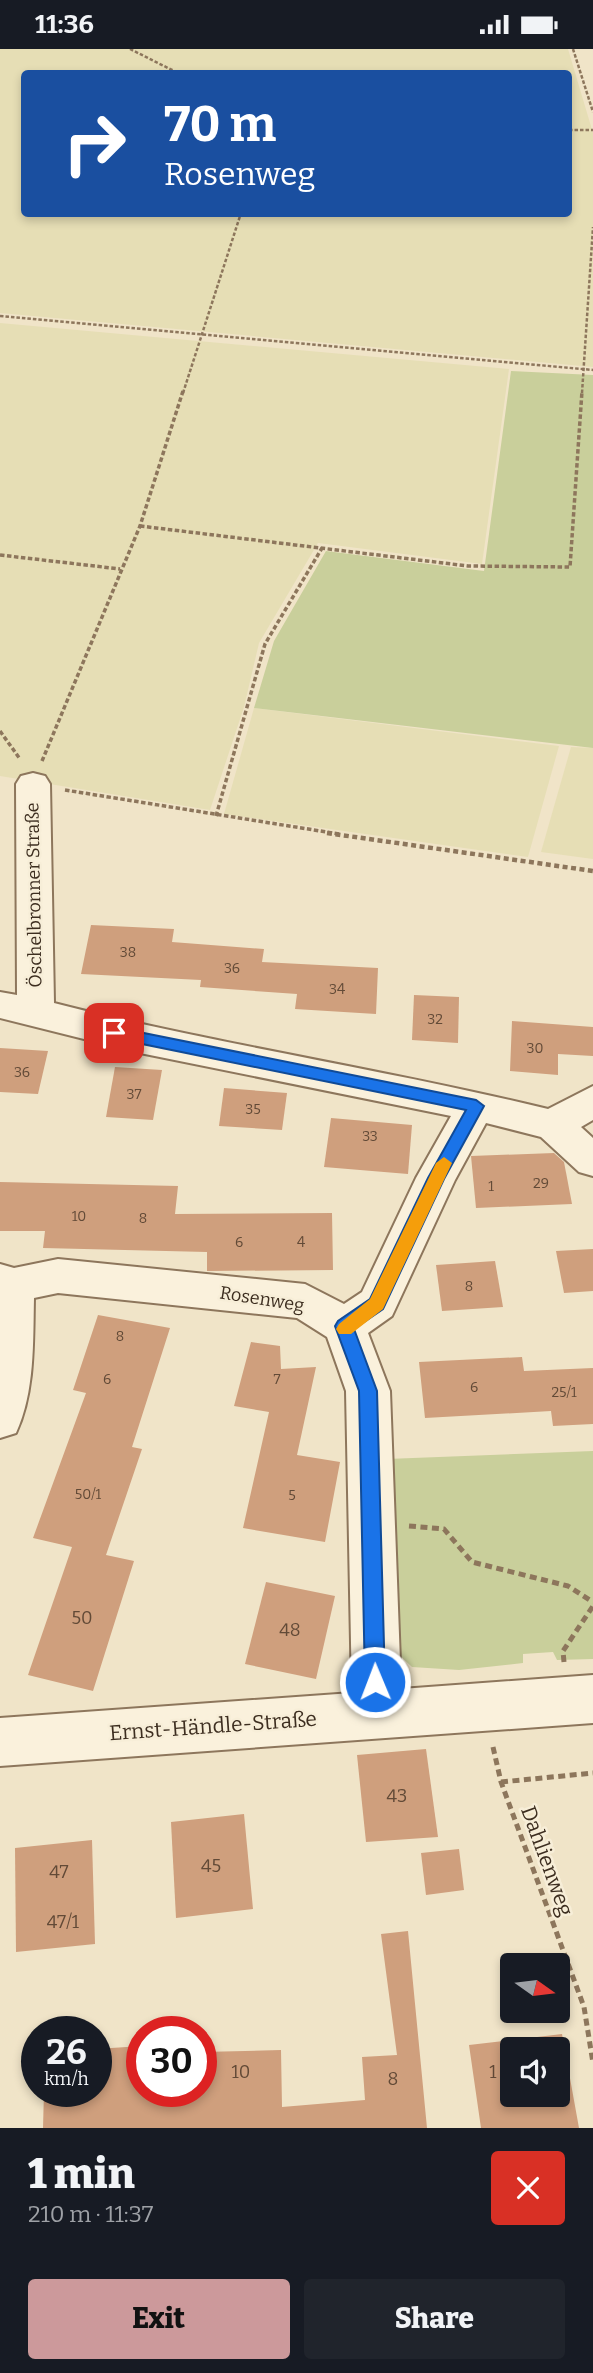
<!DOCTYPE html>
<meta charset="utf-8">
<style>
:root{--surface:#171b24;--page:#20242c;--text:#f1f3f6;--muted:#9ea1a6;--accent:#cc999b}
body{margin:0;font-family:Bitter,serif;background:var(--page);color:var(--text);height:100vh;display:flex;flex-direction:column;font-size:26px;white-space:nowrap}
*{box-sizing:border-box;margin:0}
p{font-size:23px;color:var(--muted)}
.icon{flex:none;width:38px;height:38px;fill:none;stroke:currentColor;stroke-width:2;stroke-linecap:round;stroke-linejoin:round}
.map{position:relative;height:2079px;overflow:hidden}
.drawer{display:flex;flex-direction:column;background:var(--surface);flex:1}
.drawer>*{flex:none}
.hud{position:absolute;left:21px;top:21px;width:551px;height:147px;border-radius:7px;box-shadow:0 4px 10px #0003;background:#1a4fa0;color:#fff;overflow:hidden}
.needle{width:46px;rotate:104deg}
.fabs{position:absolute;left:500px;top:1904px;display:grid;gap:14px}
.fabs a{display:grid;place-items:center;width:70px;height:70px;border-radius:7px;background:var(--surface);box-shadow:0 4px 10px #0003;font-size:35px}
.speed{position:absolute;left:21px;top:1967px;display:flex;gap:14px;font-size:35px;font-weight:700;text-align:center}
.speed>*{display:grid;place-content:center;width:91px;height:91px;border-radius:50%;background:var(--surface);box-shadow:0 4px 10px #0003;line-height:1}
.speed small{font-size:18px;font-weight:400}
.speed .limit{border:10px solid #d22;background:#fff;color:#111}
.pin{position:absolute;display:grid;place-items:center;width:60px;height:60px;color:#fff;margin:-30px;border-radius:14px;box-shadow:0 4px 10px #0006}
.me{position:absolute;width:77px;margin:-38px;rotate:359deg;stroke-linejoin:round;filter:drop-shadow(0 0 5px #0008)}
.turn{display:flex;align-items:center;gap:24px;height:147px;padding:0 28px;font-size:32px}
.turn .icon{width:91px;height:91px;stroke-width:2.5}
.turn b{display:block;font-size:49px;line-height:60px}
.round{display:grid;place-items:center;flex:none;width:74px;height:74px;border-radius:7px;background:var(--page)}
.overview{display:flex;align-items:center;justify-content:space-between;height:119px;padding:0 28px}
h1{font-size:42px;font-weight:800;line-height:52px}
.cta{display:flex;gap:14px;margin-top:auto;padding:14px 28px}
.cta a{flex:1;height:80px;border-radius:7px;background:var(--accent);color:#111;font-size:28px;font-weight:800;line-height:80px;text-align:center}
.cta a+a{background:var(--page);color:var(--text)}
.status{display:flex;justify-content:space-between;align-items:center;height:49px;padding:0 35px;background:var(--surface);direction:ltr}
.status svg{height:19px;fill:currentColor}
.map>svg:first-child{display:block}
.farmland{fill:#e6deb5;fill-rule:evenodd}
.green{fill:#c9cf9b}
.building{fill:#cf9f7d;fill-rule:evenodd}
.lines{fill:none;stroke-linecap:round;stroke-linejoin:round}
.minor-casing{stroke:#8d765c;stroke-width:4}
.path-far3{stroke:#8d765c;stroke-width:2.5;stroke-dasharray:3.5 2;stroke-linecap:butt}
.path-far2{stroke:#8d765c;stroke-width:3.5;stroke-dasharray:4.5 2.5;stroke-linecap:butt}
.path-far1{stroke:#8d765c;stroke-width:4.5;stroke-dasharray:5 3.5;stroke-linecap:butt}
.path{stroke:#8d765c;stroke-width:5;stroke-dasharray:7 4.5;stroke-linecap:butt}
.minor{fill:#faf1dc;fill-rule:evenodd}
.route{fill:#1a73e8;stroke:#114b97;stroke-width:2}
.slow{fill:#f59e0b}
.labels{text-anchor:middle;stroke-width:5;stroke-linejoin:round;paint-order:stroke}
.number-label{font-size:14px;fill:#624a37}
.street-label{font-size:18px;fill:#3d2e20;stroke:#f7eed8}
.near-number-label{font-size:18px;fill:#624a37}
.near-street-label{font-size:21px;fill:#3d2e20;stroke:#f7eed8}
</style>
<div class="status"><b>11:36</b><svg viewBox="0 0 49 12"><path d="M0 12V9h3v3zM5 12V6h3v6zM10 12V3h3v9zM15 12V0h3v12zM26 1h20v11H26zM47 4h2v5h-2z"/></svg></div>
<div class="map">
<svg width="593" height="2079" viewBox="0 0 593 2079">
<rect width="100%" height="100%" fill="#f0e4c8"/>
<g class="farmland">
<path d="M 0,0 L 568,0 L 593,84 L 593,318 L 0,264 ZM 24,24 L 569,24 L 569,164 L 24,164 Z"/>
<path d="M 0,274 L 509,320 L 482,515 L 318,494 L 259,594 L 244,658 L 210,761 L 0,727 Z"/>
<path d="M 254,659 L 559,697 L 528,808 L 224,765 Z"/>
<path d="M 571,698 L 593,699 L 593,810 L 541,803 Z"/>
</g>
<g class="green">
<path d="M 511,322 L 593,326 L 593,699 L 254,659 L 274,592 L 326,502 L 484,522 Z"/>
<path d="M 593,1402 L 593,1610 L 557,1611 L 553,1603 L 523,1605 L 523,1614 L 459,1621 L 412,1618 L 394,1601 L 387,1410 Z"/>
</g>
<g class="building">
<path d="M 91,876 L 174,880 L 172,893 L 264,900 L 262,913 L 378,919 L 376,965 L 295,960 L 297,945 L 200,938 L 201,931 L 81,925 Z"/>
<path d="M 414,946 L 459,948 L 458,994 L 412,991 Z"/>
<path d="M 512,972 L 593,978 L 593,1007 L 558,1005 L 558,1026 L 510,1022 Z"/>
<path d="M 0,999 L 48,1002 L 38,1045 L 0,1043 Z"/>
<path d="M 115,1018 L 162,1021 L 153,1071 L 106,1068 Z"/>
<path d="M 224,1039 L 287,1044 L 282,1081 L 219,1077 Z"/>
<path d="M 331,1069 L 412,1076 L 408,1125 L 324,1118 Z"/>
<path d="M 554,1104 L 564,1113 L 572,1155 L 476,1159 L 471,1107 Z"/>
<path d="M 0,1133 L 178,1137 L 175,1165 L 332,1164 L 333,1221 L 207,1222 L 207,1203 L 43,1199 L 45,1182 L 0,1182 Z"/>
<path d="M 593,1200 L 593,1242 L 564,1244 L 556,1202 Z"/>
<path d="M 495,1212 L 503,1258 L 442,1262 L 436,1216 Z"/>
<path d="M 98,1266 L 170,1279 L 132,1398 L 142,1400 L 106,1506 L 134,1512 L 93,1642 L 28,1626 L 72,1498 L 33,1489 L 86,1344 L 73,1341 Z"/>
<path d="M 251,1293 L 280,1297 L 281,1320 L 316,1318 L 297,1406 L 340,1413 L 325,1493 L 243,1479 L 269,1363 L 234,1357 Z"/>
<path d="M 522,1308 L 524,1322 L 593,1319 L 593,1375 L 553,1377 L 551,1362 L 425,1369 L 419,1313 Z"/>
<path d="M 266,1533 L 335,1547 L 316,1630 L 245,1615 Z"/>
<path d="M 426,1700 L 438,1788 L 366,1793 L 357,1706 Z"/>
<path d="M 244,1765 L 253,1860 L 176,1869 L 171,1773 Z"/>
<path d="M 92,1791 L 95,1895 L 16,1903 L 15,1799 Z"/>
<path d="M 459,1800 L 464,1841 L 426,1846 L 421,1804 Z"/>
<path d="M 408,1882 L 427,2079 L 43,2079 L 44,2042 L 96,2042 L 96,2000 L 142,1997 L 142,2042 L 201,2042 L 201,2003 L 281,2001 L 282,2058 L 365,2051 L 362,2008 L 397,2006 L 381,1885 Z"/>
<path d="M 562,1985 L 579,2079 L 481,2079 L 469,1996 ZM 513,2000 L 558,2000 L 558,2046 L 513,2046 Z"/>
</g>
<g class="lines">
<defs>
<path id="minor" d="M 33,724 L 45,727 L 50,735 L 54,954 C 218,996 385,1020 548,1060 L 593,1037 L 593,1071 L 581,1078 L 593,1089 L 593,1127 L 579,1123 L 541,1088 L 486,1074 L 455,1131 L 392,1267 L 368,1284 L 390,1342 L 401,1640 L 593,1626 L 593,1674 L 0,1717 L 0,1669 L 352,1644 L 346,1342 L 327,1288 L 297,1269 L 58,1244 L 34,1249 C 33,1293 35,1343 16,1384 L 0,1389 L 0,1215 L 14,1219 L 58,1210 L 305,1235 L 344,1255 L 362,1243 L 416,1129 L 451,1067 L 140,1004 L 0,969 L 0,943 L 17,946 L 16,735 L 21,727 Z"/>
</defs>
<use href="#minor" class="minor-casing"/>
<g class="path-far3">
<path d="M 130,0 L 178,24"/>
<path d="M 573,0 L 593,63"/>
<path d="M 569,81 L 593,81"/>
<path d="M 0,267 L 593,321"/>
<path d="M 183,344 L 241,164"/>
<path d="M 582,344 L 593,178"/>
</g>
<g class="path-far2">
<path d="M 140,477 L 468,517 L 570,518 L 582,342"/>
<path d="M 0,506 L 120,520"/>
<path d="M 0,682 L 20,710"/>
<path d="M 42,712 L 140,477 L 183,342"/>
<path d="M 65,741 L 339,785"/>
<path d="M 216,767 L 265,595 L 322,499"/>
</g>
<path class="path-far1" d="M 327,784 L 593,822"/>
<g class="path">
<path d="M 409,1477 L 444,1480 L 472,1513 L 568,1537 L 593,1553"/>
<path d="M 564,1613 L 563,1602 L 593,1557"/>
<path d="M 493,1698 L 501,1733 L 584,1958 L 593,2014"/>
<path d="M 501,1733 L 593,1724"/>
</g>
<use href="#minor" class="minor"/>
</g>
<path class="route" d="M 114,978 L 476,1051 L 484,1057 L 444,1130 L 383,1260 L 354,1280 L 377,1342 L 385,1633 L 382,1640 L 375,1643 L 368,1640 L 365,1633 L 359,1342 L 335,1277 L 338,1272 L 370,1250 L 428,1129 L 466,1061 L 108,988 L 106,984 Z"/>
<path class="slow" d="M 444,1108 L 452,1114 L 383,1260 L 351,1285 L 339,1285 L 336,1280 L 339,1275 L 370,1250 L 436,1114 Z"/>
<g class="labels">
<g class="number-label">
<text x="128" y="908">38</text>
<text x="232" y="924">36</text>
<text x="337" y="945">34</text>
<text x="435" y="975">32</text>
<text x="535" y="1004">30</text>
<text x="22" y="1028">36</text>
<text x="134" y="1050">37</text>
<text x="253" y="1065">35</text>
<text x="370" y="1092">33</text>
<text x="541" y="1139">29</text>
<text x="491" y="1142">1</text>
<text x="79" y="1172">10</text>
<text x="143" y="1174">8</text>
<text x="239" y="1198">6</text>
<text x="301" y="1198">4</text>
<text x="469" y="1242">8</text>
<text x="120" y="1292">8</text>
<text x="107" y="1335">6</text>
<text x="277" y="1335">7</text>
<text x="474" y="1343">6</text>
<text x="564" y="1348">25/1</text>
<text x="88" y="1450">50/1</text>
<text x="292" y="1451">5</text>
</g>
<g class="street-label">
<text transform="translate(34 846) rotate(-91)" y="6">Öschelbronner Straße</text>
<text transform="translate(262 1250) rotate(9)" y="6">Rosenweg</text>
</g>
<g class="near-number-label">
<text x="82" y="1575">50</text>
<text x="290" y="1587">48</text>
<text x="397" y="1753">43</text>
<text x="211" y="1823">45</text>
<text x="59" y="1829">47</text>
<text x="63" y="1879">47/1</text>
<text x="241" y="2029">10</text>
<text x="493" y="2029">1</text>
<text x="393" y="2036">8</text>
</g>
<g class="near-street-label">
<text transform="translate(213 1677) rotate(-4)" y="7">Ernst-Händle-Straße</text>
<text transform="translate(547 1812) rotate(70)" y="7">Dahlienweg</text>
</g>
</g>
</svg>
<div class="fabs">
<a><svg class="needle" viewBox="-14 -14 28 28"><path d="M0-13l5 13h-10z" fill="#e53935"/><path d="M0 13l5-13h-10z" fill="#9ea1a6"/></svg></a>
<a><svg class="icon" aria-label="sound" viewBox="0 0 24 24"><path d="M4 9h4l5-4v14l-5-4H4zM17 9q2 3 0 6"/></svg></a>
</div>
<div class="speed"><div>26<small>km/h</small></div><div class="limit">30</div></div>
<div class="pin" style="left:114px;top:984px;background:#d93025"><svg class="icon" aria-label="arrive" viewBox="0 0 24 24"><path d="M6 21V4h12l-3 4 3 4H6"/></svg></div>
<svg class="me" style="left:375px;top:1633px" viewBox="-20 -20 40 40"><circle r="17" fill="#1a73e8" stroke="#fff" stroke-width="3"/><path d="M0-11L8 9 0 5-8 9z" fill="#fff"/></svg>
<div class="hud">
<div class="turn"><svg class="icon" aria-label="right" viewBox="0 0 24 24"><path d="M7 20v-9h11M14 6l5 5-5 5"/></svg><div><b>70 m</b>Rosenweg</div></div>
</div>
</div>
<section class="drawer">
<div class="overview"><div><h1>1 min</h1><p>210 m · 11:37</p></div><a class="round" style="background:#d93025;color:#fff"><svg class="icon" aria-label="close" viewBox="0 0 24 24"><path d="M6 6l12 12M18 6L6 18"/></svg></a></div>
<div class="cta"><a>Exit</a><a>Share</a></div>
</section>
